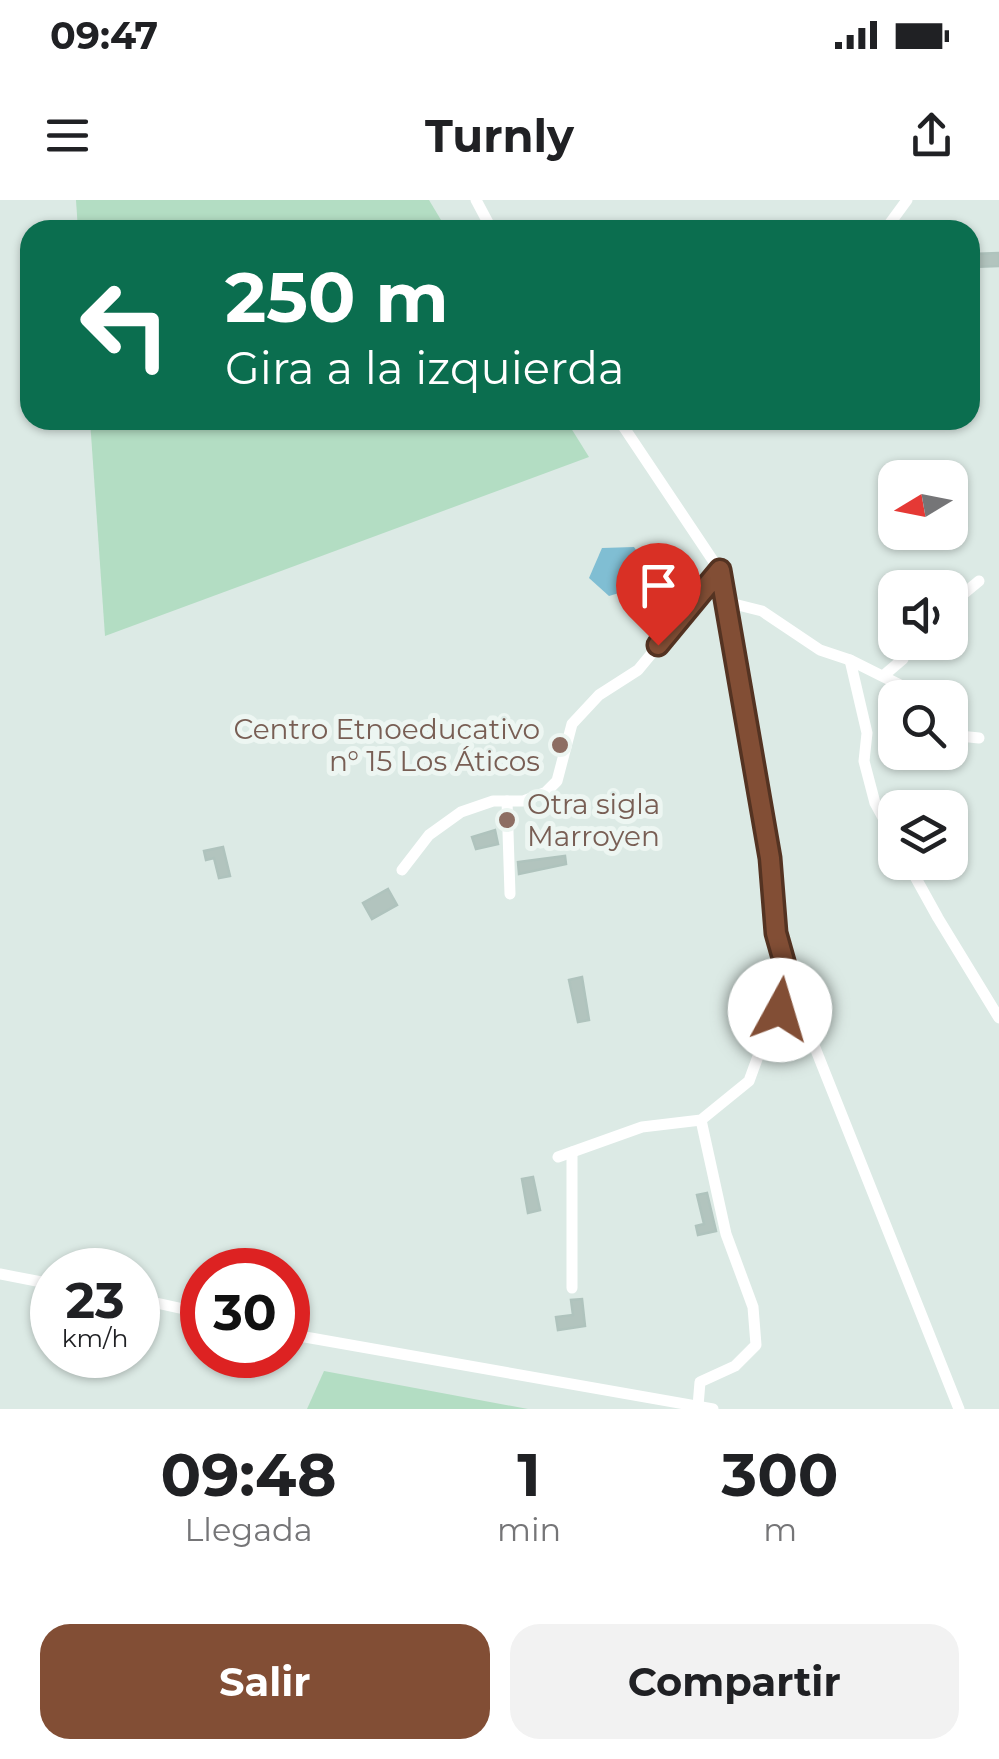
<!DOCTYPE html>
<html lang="es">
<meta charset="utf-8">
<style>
:root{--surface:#fff;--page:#f2f2f2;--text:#202124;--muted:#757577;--accent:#824e35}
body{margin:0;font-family:Montserrat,sans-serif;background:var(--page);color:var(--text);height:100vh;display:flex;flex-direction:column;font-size:38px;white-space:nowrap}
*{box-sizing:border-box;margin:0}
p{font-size:32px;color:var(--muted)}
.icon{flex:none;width:55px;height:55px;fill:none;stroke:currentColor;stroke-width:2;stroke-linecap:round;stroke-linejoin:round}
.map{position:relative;height:1209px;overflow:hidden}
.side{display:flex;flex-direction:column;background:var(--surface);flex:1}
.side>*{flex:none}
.top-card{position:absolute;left:20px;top:20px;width:960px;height:210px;border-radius:30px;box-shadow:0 2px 8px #0004;background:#0b6e4f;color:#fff;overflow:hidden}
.needle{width:65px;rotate:260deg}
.tools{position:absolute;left:878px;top:260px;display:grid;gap:20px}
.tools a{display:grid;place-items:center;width:90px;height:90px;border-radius:20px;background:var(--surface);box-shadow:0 2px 8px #0004;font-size:50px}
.speed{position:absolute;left:30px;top:1048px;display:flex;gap:20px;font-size:50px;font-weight:700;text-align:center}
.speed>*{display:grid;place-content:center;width:130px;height:130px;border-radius:50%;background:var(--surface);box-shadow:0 2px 8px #0004;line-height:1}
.speed small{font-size:25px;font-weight:400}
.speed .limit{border:15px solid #d22;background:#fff;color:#111}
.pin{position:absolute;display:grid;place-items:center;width:85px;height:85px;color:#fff;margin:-102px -42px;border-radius:50% 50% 50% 0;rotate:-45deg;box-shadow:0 0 10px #0007}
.pin .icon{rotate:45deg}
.me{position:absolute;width:110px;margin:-55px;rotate:6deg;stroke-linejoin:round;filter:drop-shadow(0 0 8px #0008)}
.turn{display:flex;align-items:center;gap:35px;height:210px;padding:0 40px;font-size:45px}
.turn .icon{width:130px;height:130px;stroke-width:2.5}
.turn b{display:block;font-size:70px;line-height:85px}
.eta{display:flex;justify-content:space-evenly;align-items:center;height:170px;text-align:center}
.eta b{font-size:60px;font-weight:700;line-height:70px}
.action{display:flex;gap:20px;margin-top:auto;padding:20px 40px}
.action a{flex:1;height:115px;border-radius:30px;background:var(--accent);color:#fff;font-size:40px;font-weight:700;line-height:115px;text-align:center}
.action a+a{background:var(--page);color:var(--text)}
.status{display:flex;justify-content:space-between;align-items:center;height:70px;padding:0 50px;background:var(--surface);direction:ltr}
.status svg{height:28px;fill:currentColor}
header{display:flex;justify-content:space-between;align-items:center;height:130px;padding:0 40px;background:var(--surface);font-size:45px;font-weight:700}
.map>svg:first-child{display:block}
.green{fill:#b3ddc3}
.water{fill:#80bed3}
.building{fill:#b2c4be;stroke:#afc3bd;stroke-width:2.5}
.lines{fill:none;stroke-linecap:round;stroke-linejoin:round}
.minor{stroke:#fff;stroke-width:11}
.route-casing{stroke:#543322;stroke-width:25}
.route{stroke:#824e35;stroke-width:18}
.education-dot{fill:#8d6e63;stroke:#edf6f2;stroke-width:4}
.labels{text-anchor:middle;stroke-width:10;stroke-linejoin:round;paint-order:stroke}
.education-label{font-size:28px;fill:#785e54;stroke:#edf6f2;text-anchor:end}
</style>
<div class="status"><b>09:47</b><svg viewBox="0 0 49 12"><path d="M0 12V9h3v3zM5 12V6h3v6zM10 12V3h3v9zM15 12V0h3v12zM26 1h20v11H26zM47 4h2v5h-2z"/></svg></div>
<header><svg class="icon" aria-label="menu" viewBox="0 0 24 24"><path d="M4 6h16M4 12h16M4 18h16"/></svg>Turnly<svg class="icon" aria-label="share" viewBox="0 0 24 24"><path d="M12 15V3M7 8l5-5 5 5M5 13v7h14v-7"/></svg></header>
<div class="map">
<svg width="999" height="1209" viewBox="0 0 999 1209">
<rect width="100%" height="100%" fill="#dceae5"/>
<g class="green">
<path d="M 76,0 L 429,0 L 447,30 L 78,30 Z"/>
<path d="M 90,220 L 566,220 L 589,257 L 105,436 Z"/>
<path d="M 324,1171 L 528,1209 L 307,1209 Z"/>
</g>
<path class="water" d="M 634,347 L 648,368 L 639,387 L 609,396 L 589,378 L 602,348 Z"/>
<g class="building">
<path d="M 999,53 L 999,66 L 973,67 L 972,54 Z"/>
<path d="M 495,630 L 498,644 L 476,649 L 472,637 Z"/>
<path d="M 223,647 L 230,676 L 219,678 L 214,658 L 206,660 L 204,651 Z"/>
<path d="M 565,656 L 566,664 L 519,674 L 518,662 Z"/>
<path d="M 388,689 L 397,705 L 372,719 L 363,703 Z"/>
<path d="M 582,777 L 589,820 L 578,822 L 569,780 Z"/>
<path d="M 533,977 L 540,1010 L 528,1013 L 522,979 Z"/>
<path d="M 707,993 L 716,1031 L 698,1035 L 696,1026 L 704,1024 L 697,995 Z"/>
<path d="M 582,1099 L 585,1126 L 558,1130 L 556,1117 L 573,1115 L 571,1100 Z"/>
</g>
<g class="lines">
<g class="minor">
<path d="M 476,0 L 492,30"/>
<path d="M 885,30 L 907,0"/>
<path d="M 619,220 L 720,371 L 770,658 L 776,733 L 792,790 L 959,1209"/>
<path d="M 726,402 L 762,411 L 820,450 L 850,460 L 926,498"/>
<path d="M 950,405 L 979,381"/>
<path d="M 850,460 L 867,533 L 864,561 L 875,603 L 895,640"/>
<path d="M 883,476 L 903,459 L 908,442"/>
<path d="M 950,535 L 979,538"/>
<path d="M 507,601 L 510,694"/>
<path d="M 907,662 L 938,718 L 999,818"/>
<path d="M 402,670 L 429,635 L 461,612 L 493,601 L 523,601 L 546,592 L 557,581 L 572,524 L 599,495 L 638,470 L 720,371"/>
<path d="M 558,957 L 642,927 L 701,920 L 749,881 L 768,829 L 792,790"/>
<path d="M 0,1074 L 52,1084"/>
<path d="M 572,1088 L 572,952"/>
<path d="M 138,1099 L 202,1113"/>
<path d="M 288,1134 L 713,1209"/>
<path d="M 698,1206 L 700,1182 L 735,1166 L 756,1145 L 753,1107 L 726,1034 L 701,920"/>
</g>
</g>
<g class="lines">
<defs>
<path id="route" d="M 658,445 L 720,370 L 770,658 L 776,733 L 792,790 L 780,810"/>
</defs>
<use href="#route" class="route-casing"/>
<use href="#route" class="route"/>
</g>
<g class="education-dot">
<circle cx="560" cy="545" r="10"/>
<circle cx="507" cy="620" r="10"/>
</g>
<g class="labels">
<g class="education-label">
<text x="540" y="539">Centro Etnoeducativo<tspan x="540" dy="32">n° 15 Los Áticos</tspan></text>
<text x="527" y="614" text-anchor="start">Otra sigla<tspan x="527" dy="32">Marroyen</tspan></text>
</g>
</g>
</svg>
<div class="tools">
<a><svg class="needle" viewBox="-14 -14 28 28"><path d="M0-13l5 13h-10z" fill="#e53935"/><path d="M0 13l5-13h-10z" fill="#757577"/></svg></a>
<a><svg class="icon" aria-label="sound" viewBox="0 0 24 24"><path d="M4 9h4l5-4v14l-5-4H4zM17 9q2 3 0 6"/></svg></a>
<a><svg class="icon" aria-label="search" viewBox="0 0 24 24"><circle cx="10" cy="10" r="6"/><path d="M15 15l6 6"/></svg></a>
<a><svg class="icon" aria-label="layers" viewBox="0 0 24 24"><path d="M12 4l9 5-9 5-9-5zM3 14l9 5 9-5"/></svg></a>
</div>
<div class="speed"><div>23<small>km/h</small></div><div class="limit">30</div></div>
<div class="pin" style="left:658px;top:445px;background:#d93025"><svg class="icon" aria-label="arrive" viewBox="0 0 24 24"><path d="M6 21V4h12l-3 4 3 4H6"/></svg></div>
<svg class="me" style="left:780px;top:810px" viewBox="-20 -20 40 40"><circle r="19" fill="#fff"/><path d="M0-13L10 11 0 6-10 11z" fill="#824e35"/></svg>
<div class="top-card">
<div class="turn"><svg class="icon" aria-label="left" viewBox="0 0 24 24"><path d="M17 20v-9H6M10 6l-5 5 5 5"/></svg><div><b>250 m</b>Gira a la izquierda</div></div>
</div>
</div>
<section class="side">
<div class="eta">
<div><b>09:48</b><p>Llegada</p></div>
<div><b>1</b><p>min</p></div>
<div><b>300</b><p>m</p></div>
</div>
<div class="action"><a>Salir</a><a>Compartir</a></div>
</section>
